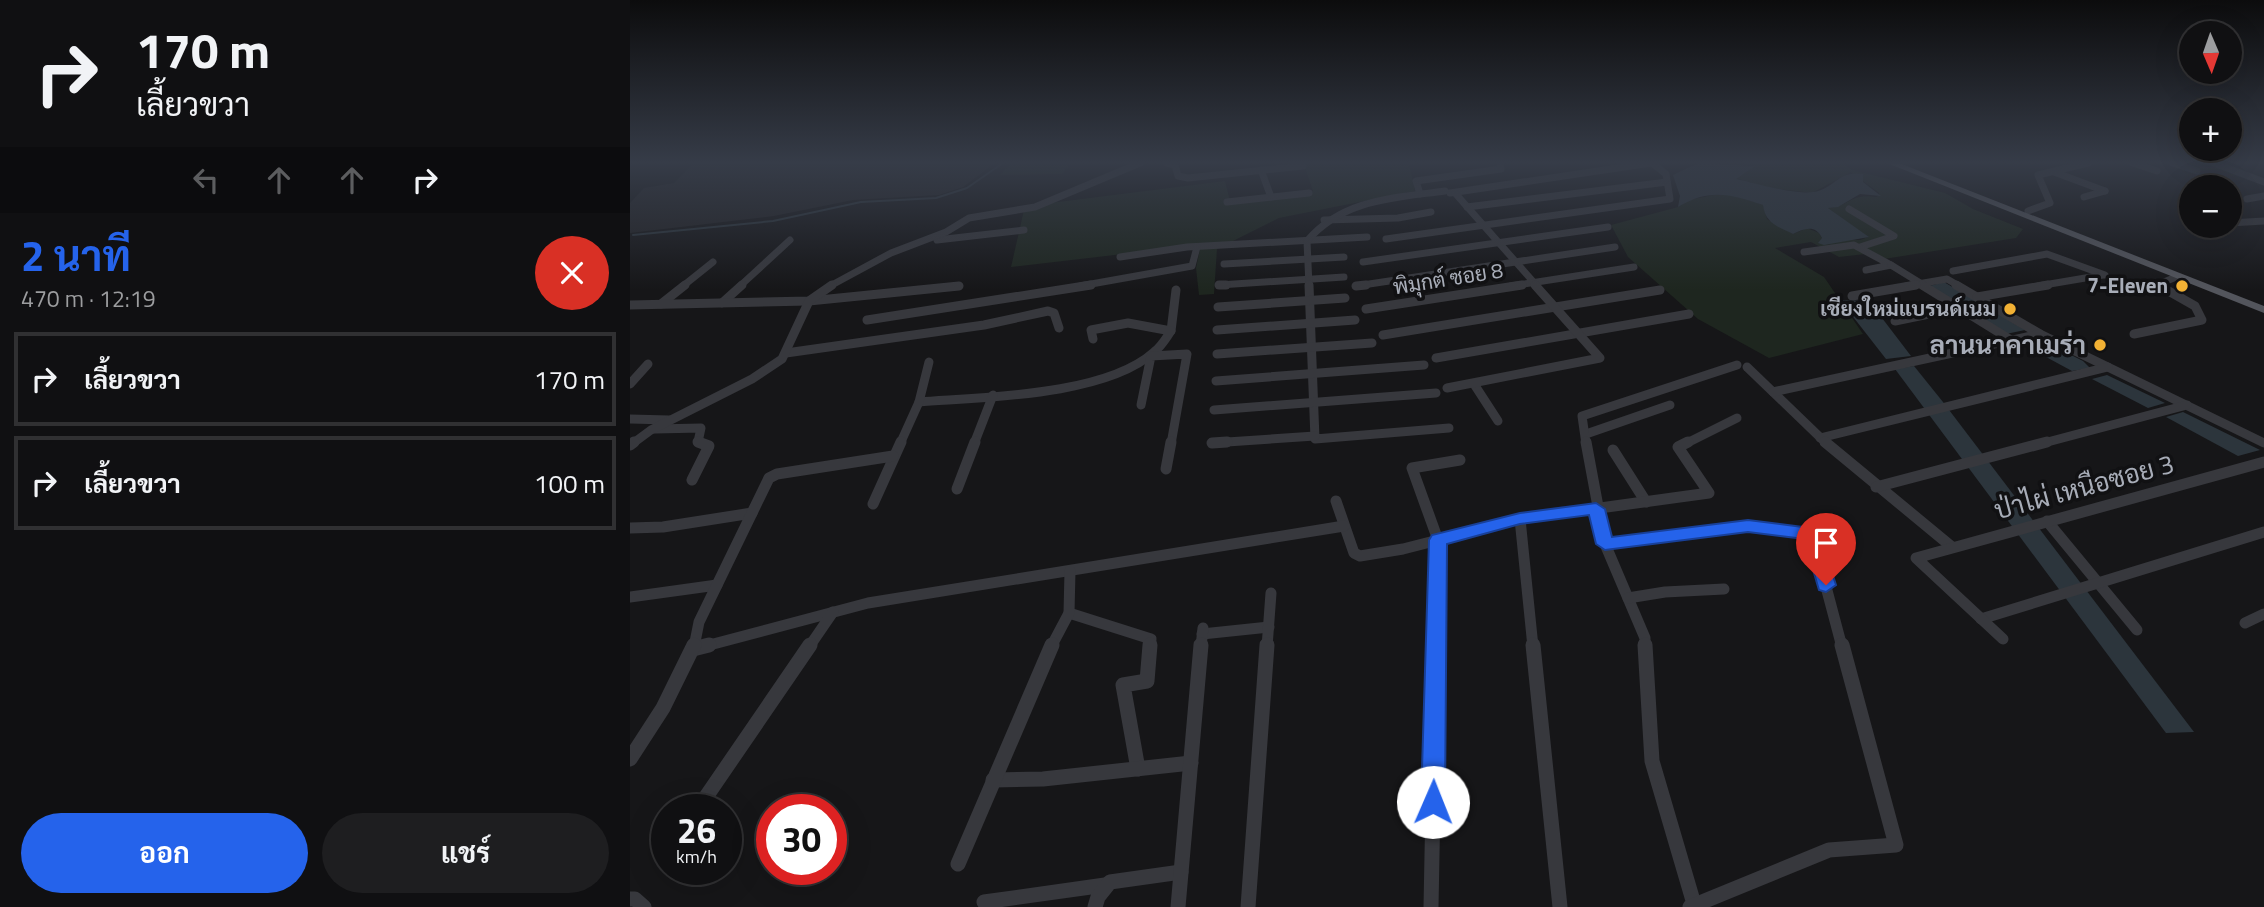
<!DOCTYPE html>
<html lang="th">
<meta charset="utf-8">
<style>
:root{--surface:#101012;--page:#1e1e20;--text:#f1f3f6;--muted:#9c9d9f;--line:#303032;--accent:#2563eb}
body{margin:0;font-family:"Titillium Web",Sarabun,sans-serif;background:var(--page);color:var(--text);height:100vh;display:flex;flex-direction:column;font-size:26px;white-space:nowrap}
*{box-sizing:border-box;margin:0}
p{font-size:23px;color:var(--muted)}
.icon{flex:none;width:38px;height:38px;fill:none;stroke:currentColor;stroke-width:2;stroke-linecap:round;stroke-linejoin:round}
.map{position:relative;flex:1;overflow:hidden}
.details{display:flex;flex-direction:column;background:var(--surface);width:630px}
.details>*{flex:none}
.banner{background:#101012;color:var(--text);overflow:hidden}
.needle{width:46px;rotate:178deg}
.controls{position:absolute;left:1549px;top:21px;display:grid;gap:14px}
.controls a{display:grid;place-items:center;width:63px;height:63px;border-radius:50%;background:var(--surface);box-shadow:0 7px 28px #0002,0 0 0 2px var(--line);font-size:35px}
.speed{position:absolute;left:21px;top:794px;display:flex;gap:14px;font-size:35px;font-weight:700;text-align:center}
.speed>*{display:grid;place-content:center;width:91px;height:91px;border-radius:50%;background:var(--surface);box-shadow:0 7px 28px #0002,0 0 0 2px var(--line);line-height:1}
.speed small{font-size:18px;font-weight:400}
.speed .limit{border:10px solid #d22;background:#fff;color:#111}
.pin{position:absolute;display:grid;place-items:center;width:60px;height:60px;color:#fff;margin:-72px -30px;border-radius:50% 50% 50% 0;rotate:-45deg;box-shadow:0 0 7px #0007}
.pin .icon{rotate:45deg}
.me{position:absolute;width:77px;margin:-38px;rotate:1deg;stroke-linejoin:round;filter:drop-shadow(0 0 5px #0008)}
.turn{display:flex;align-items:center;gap:24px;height:147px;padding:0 21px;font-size:32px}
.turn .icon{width:91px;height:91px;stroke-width:2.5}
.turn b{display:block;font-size:49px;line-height:60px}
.lanes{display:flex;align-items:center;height:66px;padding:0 21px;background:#0003;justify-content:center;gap:35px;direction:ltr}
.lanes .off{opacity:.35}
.round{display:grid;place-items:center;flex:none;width:74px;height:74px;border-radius:37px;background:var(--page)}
.headline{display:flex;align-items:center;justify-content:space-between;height:119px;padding:0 21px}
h1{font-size:42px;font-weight:700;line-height:52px;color:var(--accent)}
.primary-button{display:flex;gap:14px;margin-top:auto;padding:14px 21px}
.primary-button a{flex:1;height:80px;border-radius:42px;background:var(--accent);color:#fff;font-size:28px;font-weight:700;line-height:80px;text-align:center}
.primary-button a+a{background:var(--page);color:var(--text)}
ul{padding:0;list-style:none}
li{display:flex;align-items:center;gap:21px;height:94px;margin:0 14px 10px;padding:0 7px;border:4px solid var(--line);border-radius:0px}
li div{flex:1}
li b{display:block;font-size:26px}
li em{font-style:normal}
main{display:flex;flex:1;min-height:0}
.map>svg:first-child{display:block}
.built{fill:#222225}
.green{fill:#1e261f}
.water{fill:#2c353c}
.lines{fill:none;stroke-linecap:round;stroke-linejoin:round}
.stream{stroke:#2c353c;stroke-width:2}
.minor-far3{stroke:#37383d;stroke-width:7}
.minor-far2{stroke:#37383d;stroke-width:9}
.minor-far1{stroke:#37383d;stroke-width:11}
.minor{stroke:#37383d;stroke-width:15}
.major{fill:#53555c;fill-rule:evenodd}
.route{fill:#2563eb;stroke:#184099;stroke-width:2}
.poi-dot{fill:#f2b134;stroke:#111113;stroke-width:2.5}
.labels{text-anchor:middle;stroke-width:7;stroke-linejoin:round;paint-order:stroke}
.far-street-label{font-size:21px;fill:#a8adb8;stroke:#111113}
.far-poi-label{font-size:21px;font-weight:bold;fill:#a8adb8;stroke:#111113;text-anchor:end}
.poi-label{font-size:26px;font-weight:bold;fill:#a8adb8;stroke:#111113;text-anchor:end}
.street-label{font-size:26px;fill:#a8adb8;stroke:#111113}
</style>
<main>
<section class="details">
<div class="banner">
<div class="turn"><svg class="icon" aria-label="right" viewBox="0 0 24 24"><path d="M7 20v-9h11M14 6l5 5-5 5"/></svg><div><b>170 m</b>เลี้ยวขวา</div></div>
<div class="lanes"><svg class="icon off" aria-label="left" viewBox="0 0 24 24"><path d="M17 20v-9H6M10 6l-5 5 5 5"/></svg><svg class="icon off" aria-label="ahead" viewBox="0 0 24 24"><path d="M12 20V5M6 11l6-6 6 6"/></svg><svg class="icon off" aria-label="ahead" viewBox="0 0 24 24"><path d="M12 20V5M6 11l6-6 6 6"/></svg><svg class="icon" aria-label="right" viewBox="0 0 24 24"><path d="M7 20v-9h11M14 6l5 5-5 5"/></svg></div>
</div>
<div class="headline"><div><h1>2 นาที</h1><p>470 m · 12:19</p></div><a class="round" style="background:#d93025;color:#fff"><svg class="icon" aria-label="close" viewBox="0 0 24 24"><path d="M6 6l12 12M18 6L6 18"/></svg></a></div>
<ul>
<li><svg class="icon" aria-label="right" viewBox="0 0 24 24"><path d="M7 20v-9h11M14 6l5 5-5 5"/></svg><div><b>เลี้ยวขวา</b></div><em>170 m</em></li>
<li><svg class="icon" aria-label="right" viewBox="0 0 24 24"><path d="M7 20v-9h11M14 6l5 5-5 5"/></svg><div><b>เลี้ยวขวา</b></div><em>100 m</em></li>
</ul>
<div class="primary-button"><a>ออก</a><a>แชร์</a></div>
</section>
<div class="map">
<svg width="1634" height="907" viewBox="0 0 1634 907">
<rect width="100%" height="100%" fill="#161618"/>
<path class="built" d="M 64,163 L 365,163 L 333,187 L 309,195 L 223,200 L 144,216 L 0,233 L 0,203 L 14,188 L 44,183 Z"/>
<g class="green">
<path d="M 381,163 L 441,163 L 432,174 L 370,175 Z"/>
<path d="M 689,163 L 779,163 L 785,191 L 649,218 L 587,249 L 584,294 L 569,295 L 566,268 L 571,245 L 381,267 L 394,210 L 420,203 L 595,181 L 600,201 L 683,191 L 674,164 Z"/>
<path d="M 1114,163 L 1211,163 L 1222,170 L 1315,193 L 1343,209 L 1393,229 L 1386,238 L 1254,259 L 1244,253 L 1209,257 L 1181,242 L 1145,248 L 1194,277 L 1233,334 L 1139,358 L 1068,319 L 998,257 L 981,225 L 1048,207 L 1059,200 L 1098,192 L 1133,205 L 1137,219 L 1163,234 L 1177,228 L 1189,233 L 1192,238 L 1230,240 L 1238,237 L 1198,208 C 1221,206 1219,193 1247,197 L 1249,193 L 1221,172 L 1182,193 L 1140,188 L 1105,178 L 1124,166 Z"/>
</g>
<g class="water">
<path d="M 1068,163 L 1125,166 L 1106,179 C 1126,183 1163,195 1183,192 C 1205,189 1207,170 1233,174 L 1233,182 L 1251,196 L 1230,194 L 1208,207 L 1198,208 L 1239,237 L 1194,245 L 1188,243 L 1192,238 C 1185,224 1174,229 1163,234 C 1148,227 1135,223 1133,205 C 1101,194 1079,188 1048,207 L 1050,196 L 1043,175 Z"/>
<path d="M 1314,282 L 1395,330 L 1376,334 L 1299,286 Z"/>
<path d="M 1210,300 L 1239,301 L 1281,356 L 1256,359 Z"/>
<path d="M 1423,346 L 1453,361 L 1460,368 L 1442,371 L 1405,351 Z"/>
<path d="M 1284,366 L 1313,402 L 1564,732 L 1536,733 L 1265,369 Z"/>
<path d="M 1477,375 L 1535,403 L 1518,408 L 1462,379 Z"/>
<path d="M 1553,412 L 1630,450 L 1608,456 L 1536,417 Z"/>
</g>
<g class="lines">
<path class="stream" d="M 3,235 L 143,221 L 231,202 L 306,198 L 337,188 L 373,163"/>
<g class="minor-far3">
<path d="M 537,163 L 545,165 L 548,176 L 558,178 L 673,166"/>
<path d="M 1503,163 L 1527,171"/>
<path d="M 1543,163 L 1567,171"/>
<path d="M 1584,163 L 1634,182"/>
<path d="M 631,170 L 641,197"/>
<path d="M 1424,172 L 1475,191"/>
<path d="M 820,193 L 1021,163"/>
<path d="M 825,193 L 907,286"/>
<path d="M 790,194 L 786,181 L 871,169 L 870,163"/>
<path d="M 1454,197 L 1475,191"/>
<path d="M 1617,199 L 1634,196"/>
<path d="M 597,202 L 679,193"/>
<path d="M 837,207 L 1037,182"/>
<path d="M 1219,209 L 1264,236 L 1230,247"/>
<path d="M 1398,211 L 1420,203 L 1408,175 L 1458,163"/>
<path d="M 694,220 L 768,218 L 801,212"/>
<path d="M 1600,223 L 1634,221"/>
<path d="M 756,239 L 1040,199 L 1036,174 L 1022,163"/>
<path d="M 307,240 L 394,230"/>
<path d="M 1174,252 L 1224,245 L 1261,265 L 1236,270"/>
<path d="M 490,257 L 557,247 L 737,237"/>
<path d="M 733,262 L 978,227"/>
<path d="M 594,264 L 714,257"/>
<path d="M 1261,265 L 1295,286"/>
<path d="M 1323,271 L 1417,254 L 1475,275"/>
<path d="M 589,285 L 714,277"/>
<path d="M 53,286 L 83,262"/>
<path d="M 110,286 L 160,240"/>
<path d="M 200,286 L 261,253 L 316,232 L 339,218 L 405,207 L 510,163"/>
<path d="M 326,286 L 329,286"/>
<path d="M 450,286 L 562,266 L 567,247"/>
<path d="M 679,286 L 677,241 C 713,199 764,198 815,191"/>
<path d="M 726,286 L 985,247"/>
<path d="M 881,286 L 1004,267"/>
<path d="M 1276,286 L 1317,279 L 1329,286"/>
<path d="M 1408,286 L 1473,275"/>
<path d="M 1529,286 L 1527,285 L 1546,277"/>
</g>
<g class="minor-far2">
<path d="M 589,285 L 596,285"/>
<path d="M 679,285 L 685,439 L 819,428"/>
<path d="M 1292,285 L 1381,340"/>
<path d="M 1326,285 L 1410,334 L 1634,443"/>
<path d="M 726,286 L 736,285"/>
<path d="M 1222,296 L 1286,285"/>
<path d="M 1347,297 L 1418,285"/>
<path d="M 92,303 L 112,285"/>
<path d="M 31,304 L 55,285"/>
<path d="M 0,305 L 179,301 L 329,286"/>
<path d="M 588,307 L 715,298"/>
<path d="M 736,309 L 892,285"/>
<path d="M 237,320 L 461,285"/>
<path d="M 1265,321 L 1328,308"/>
<path d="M 587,330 L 725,320"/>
<path d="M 541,331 L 546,290"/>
<path d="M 1504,334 L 1572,320 L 1565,306 L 1528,285"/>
<path d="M 753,335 L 1030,290"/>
<path d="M 156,353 L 354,325 L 418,311 L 424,313 L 429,328"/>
<path d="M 587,354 L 742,343"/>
<path d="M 806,358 L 1059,314"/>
<path d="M 1117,367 L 1197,444"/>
<path d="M 586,381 L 794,365"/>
<path d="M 0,384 L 18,364"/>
<path d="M 844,384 L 868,421"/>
<path d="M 817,388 L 970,358 L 905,285"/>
<path d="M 1143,392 L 1410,334"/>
<path d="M 289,402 C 353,397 475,396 524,352 C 531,347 536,338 541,331 L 498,323 L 461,330 L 463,339"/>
<path d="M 511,405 L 521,356 L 557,354 L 541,444"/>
<path d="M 584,410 L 806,393"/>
<path d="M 0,419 L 39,420"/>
<path d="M 25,429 L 71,428 L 68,442 L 73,444"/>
<path d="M 956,434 L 1040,405"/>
<path d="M 1190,438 L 1478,367"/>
<path d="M 582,443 L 685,436"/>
<path d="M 2,444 L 21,430 L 122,379 L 152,359 L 179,301 L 202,285"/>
<path d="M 270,444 L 289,402 L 299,362"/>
<path d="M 344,444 L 363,395"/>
<path d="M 956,444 L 952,416 L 1107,365"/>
<path d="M 1055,444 L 1107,418"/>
<path d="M 1410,444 L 1557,405"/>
</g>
<g class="minor-far1">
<path d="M 956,442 L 975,544 L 1015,638 L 1015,647"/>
<path d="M 1195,442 L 1322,547"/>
<path d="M 582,443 L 597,442"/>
<path d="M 0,445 L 4,442"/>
<path d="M 983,450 L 1016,502"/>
<path d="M 536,469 L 541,442"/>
<path d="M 62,480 L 79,446 L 68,442"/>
<path d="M 1246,487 L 1417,442"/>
<path d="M 327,489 L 345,442"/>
<path d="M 706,501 L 724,553 L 730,556 L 773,549 L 890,519 L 1079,493 L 1048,447 L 1058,442"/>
<path d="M 243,504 L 271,442"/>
<path d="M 890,519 L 903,647"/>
<path d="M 1417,521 L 1507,630"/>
<path d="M 0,528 L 33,527 L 122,513"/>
<path d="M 975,544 L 1118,526 L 1182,534 L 1212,647"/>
<path d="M 0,597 L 87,585"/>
<path d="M 998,598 L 1035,592 L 1094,589"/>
<path d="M 439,613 L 521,639 L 520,647"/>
<path d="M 1351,619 L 1634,532"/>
<path d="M 1615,623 L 1634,614"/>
<path d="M 572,634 L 639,627"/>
<path d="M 1373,639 L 1286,558 L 1634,462"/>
<path d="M 64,647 L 69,622 L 139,478 L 147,474 L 263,456"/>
<path d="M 72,647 L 238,603 L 714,526"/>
<path d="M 179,647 L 203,612"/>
<path d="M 421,647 L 439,613 L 440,571"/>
<path d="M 571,647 L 573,628"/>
<path d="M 637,647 L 641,593"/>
<path d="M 806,647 L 808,540 L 782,468 L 830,460"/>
</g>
<g class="minor">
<path d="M 903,645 L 930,907"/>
<path d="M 1015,645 L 1022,761 L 1064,904"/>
<path d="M 63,649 L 79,645"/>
<path d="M 0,759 L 33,708 L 64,645"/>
<path d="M 508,769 L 493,685 L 517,681 L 520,645"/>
<path d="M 363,780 L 413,779 L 561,763"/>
<path d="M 67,810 L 180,645"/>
<path d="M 328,864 L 422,645"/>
<path d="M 0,899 L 5,899 L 14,907"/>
<path d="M 354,902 L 475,885"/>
<path d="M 465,907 L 468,897 L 480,882 L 551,872"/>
<path d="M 548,907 L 571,645"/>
<path d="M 618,907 L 637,645"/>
<path d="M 801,907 L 806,645"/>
<path d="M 1060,907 L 1199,850 L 1266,845 L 1212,645"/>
</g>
<path class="major" d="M 1257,163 L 1269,163 L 1634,306 L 1634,313 Z"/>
</g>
<linearGradient id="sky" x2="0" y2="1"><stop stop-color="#0c0c0d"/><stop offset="0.56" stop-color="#363c48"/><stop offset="1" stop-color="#363c48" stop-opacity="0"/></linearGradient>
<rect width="1634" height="290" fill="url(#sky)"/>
<path class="route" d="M 966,503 L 975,509 L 982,537 L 1118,520 L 1188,529 L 1206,585 L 1196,592 L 1189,590 L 1174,539 L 1118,532 L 975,550 L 966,544 L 959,515 L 890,524 L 817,544 L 815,802 L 811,810 L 803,813 L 795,810 L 791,802 L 799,540 L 802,535 L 890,513 Z"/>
<g class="poi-dot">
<circle cx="1552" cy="286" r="7"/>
<circle cx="1380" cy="309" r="7"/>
<circle cx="1470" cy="345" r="7"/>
</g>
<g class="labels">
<g class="far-street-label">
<text transform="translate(818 279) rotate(-9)" y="7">พิมุกต์ ซอย 8</text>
</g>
<g class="far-poi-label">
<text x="1538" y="293">7-Eleven</text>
<text x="1366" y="316">เชียงใหม่แบรนด์เนม</text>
</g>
<g class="poi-label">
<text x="1456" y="354">ลานนาคาเมร่า</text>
</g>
<g class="street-label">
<text transform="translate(1454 487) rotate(-15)" y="9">ป่าไผ่ เหนือซอย 3</text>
</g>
</g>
</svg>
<div class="controls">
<a><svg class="needle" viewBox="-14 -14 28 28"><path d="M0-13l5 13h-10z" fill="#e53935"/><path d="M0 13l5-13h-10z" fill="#9c9d9f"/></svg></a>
<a>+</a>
<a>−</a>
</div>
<div class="speed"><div>26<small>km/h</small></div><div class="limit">30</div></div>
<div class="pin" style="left:1196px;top:585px;background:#d93025"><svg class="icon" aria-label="arrive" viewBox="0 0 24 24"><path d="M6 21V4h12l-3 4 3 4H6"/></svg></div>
<svg class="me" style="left:803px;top:802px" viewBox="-20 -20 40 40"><circle r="19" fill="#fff"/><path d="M0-13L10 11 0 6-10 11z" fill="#2563eb"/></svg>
</div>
</main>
